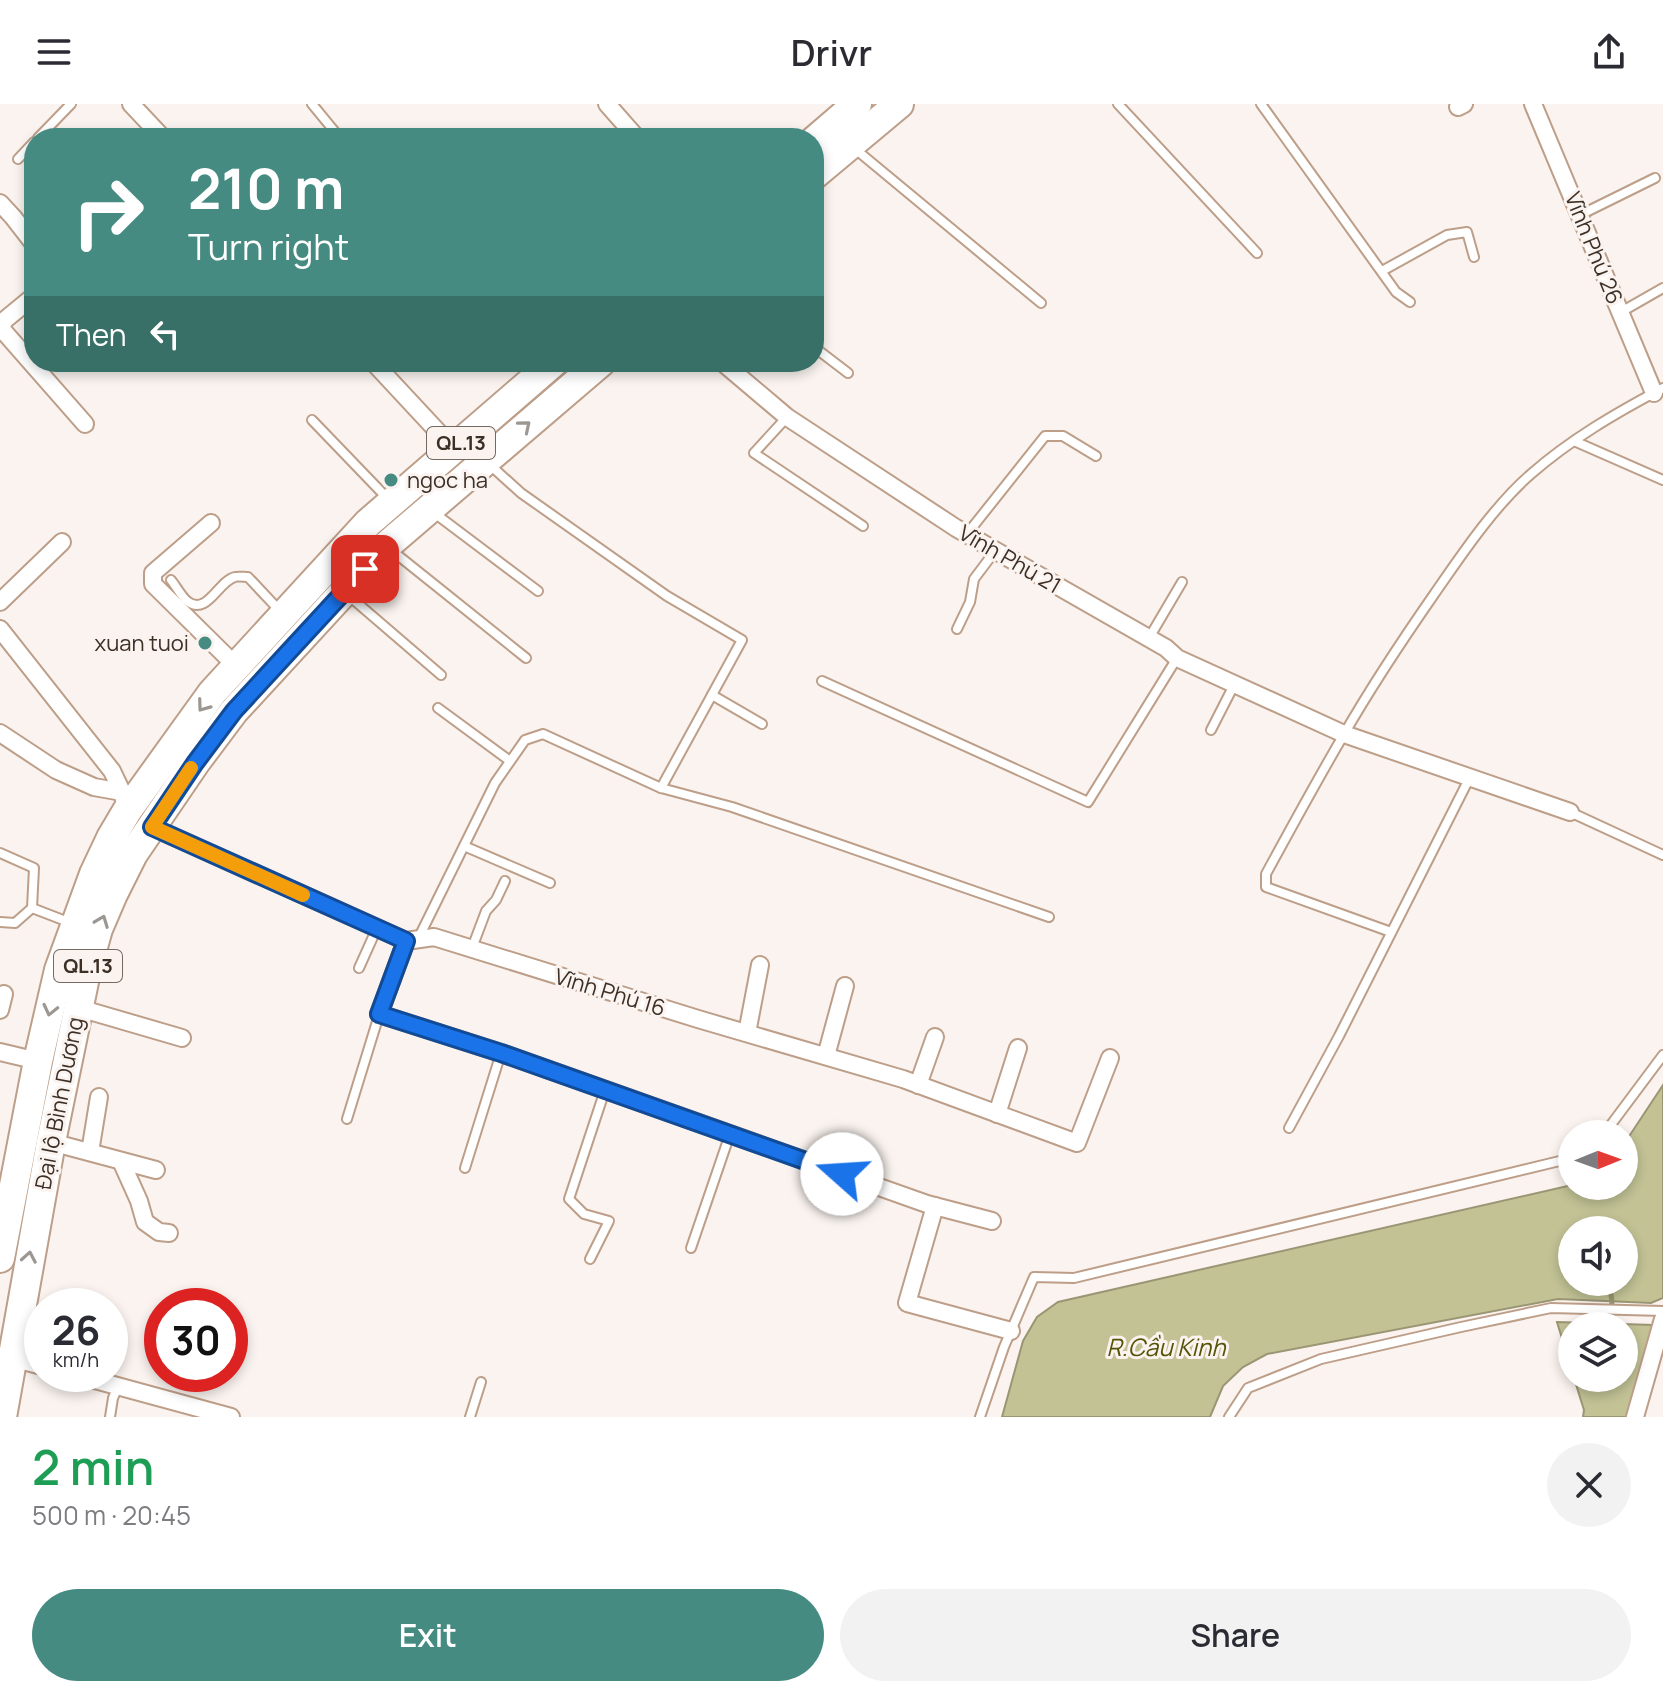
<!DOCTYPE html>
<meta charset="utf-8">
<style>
:root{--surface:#fff;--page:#f2f2f3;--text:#2b2b33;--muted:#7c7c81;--accent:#468b81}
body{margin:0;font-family:Manrope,sans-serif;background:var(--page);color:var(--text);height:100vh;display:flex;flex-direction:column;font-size:30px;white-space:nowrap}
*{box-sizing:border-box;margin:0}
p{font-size:26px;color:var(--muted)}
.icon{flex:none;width:44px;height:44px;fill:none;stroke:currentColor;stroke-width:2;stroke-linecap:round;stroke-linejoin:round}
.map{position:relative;height:1313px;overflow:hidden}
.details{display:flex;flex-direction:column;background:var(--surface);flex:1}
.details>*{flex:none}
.hud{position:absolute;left:24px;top:24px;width:800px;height:244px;border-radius:32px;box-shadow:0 4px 12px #0003;background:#468b81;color:#fff;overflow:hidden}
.needle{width:52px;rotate:89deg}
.buttons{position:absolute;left:1558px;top:1016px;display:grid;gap:16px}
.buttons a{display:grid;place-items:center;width:80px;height:80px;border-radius:50%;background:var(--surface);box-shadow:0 4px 12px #0003;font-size:40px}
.speed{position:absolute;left:24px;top:1184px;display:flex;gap:16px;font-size:40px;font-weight:700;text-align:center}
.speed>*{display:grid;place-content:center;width:104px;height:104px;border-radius:50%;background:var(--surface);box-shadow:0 4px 12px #0003;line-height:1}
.speed small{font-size:20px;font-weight:400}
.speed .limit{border:12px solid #d22;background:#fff;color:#111}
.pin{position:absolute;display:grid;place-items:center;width:68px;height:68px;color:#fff;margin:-34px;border-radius:16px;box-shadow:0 4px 12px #0006}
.me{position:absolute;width:88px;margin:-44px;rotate:289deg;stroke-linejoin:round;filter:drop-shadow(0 0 6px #0008)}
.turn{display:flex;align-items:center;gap:28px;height:168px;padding:0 32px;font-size:36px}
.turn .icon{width:104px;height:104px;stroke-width:2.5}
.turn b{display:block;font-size:56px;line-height:68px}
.then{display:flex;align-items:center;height:76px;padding:0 32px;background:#0003;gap:16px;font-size:30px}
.round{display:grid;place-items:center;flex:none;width:84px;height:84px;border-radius:42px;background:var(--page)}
.summary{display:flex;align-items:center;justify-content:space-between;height:136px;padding:0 32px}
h1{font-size:48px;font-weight:600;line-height:60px;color:#1e9e55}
.cta{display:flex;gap:16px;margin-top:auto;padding:16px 32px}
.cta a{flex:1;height:92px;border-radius:48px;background:var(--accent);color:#fff;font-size:32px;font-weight:600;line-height:92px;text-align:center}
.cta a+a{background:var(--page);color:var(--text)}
header{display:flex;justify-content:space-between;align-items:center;height:104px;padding:0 32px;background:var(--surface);font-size:36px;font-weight:600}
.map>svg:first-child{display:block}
.water{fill:#c2c295;stroke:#9a9674;stroke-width:2;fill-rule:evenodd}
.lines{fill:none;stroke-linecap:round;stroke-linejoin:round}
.stream{stroke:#9a9674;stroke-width:5}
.service-casing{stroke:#bd9e88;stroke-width:12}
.minor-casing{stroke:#bd9e88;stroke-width:20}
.trunk-casing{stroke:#bd9e88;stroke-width:32}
.service{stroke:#fff;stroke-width:8}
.minor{stroke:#fff;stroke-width:16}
.trunk{stroke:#fff;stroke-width:28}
.oneway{stroke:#9d9792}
.route-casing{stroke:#114b97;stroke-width:20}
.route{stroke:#1a73e8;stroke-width:14}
.slow{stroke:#f59e0b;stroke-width:14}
.poi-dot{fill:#468b81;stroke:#faf3ef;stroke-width:3}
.labels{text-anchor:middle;stroke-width:6;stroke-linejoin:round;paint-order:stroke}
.shield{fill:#faf3ef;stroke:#746a62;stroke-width:2}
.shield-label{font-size:20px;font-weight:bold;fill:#3b2f26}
.street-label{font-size:22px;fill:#3b2f26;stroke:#faf3ef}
.poi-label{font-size:22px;fill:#3b2f26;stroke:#faf3ef;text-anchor:start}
.water-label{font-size:24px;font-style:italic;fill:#555305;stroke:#faf3ef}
</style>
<header><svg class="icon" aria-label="menu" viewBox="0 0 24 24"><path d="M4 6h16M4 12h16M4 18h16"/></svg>Drivr<svg class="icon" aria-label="share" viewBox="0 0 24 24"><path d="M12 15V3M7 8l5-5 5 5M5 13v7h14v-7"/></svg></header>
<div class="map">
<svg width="1663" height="1313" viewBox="0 0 1663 1313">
<rect width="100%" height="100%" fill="#faf3ef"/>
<g class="water">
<path d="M 1663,981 L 1663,1194 L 1651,1199 L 1558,1195 L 1267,1250 L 1243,1263 L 1223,1282 L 1210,1313 L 1002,1313 L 1023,1237 L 1037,1213 L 1058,1198 L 1572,1081 L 1624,1082 L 1624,1040 ZM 1572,1126 L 1624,1126 L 1624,1178 L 1572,1178 Z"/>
<path d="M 1557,1218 L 1653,1221 L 1630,1313 L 1583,1313 L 1584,1306 L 1574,1274 L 1624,1274 L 1624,1222 L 1572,1222 L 1572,1267 Z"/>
</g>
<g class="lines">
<path class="stream" d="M 1609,1178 L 1612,1197 L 1610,1222"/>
<defs>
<g id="service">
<path d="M 312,0 L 340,34"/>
<path d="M 1118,0 L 1257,149"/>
<path d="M 1261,0 L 1396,188 L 1410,198"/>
<path d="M 38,34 L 71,0"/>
<path d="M 854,44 L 1041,199"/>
<path d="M 18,55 L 34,38"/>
<path d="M 1580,111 L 1655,74"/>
<path d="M 1382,167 L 1447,131 L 1467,128 L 1474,153"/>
<path d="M 1621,208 L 1663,184"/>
<path d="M 814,243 L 848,269"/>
<path d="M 787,313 L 754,349 L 863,422"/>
<path d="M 312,316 L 389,396"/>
<path d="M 1574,337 L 1663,376"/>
<path d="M 489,360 L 521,389 L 667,492 L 742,536 L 661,684 L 732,703 L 1049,813"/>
<path d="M 433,408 L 538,487"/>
<path d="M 967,430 L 1045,332 L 1063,332 L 1096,352"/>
<path d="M 390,445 L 526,554"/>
<path d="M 171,476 C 176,482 181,492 187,497 C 207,513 218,477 235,473 C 237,472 245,473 248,473 L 280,507"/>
<path d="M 348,491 L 441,571"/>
<path d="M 957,525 L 970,498 L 974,475 L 995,447"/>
<path d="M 1149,534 L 1182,478"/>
<path d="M 822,577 L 1088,698 L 1177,554"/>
<path d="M 712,591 L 762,620"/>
<path d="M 438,604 L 510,657"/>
<path d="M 1211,626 L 1234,581"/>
<path d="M 1570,708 L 1663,751"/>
<path d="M 464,742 L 550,779"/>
<path d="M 0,749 L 34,764 L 32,804 L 71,819"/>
<path d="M 0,818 L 15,819 L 32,804"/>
<path d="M 1391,828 L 1266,783 L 1266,770 C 1291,724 1316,678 1343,632 C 1371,583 1403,535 1435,489 C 1462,450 1495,401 1531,370 C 1571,335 1616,309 1663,284"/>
<path d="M 418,835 L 495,679 L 525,636 L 543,630 L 661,684"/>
<path d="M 472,844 L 486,807 L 496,796 L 505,777"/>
<path d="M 359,864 L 377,824"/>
<path d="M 347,1015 L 379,911"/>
<path d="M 1289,1024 L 1339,932 L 1469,675"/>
<path d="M 1604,1030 L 1663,951"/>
<path d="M 465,1064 L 501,949"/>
<path d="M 691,1144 L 730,1030"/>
<path d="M 590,1155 L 609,1117 L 584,1110 L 569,1095 L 605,986"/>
<path d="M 110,1313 L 113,1294 L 118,1283"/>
<path d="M 470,1313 L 481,1278"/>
<path d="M 980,1313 L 1004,1243 L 1034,1173 L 1074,1174 L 1572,1054"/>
<path d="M 1229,1313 L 1248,1284 L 1321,1255 L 1461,1223 L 1551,1204 L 1663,1207"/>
</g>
<g id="minor">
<path d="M 131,0 L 163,34"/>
<path d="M 607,0 L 637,34"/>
<path d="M 1533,0 L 1654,289"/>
<path d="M 1458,3 L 1464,0"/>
<path d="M 0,99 L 13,113 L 34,140"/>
<path d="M 34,192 L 6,215 L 0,223 L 85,320"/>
<path d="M 373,258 L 454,345"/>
<path d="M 722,258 L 787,313 L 956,424 L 1166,544 L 1177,554 L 1344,630 L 1570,708"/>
<path d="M 211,419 L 153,469 L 153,480 L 236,562"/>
<path d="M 0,498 L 62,438"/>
<path d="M 0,525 L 112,667 L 122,688 L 127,707"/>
<path d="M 0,629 L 56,666 L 94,683 L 122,688"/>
<path d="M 152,723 L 406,837 L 434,833 L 698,915 L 903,975 L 1077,1039 L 1110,954"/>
<path d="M 406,837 L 379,910 L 501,949 L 927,1100 L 992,1117"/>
<path d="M 79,904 L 182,934"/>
<path d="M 0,906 L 4,890"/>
<path d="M 747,929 L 760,861"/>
<path d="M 0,948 L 38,957"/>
<path d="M 826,952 L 845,882"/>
<path d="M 918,981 L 935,933"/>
<path d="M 997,1010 L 1018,944"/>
<path d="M 51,1038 L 156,1066"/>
<path d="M 90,1048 L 99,993"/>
<path d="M 121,1057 L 139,1097 L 145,1118 L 159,1128 L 169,1129"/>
<path d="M 935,1102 L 907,1199 L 1011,1227"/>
<path d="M 12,1254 L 42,1262"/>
<path d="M 73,1270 L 231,1313"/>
<path d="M 1635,1313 L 1663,1215"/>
</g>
<g id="trunk">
<path d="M 814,37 L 857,0"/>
<path d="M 814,71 L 899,0"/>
<path d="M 0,1154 L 38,957 L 59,866 L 94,770 L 111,734 L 127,707 L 212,589 L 368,419 L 554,258"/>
<path d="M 2,1313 L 51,1038 L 86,868 L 98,825 L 113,790 L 133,750 L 195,659 L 234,607 L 386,442 L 601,258"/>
</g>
</defs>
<use href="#service" class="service-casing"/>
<use href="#minor" class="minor-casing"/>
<use href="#trunk" class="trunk-casing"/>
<use href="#service" class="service"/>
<use href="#minor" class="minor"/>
<use href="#trunk" class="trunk"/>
</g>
<defs><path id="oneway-chevron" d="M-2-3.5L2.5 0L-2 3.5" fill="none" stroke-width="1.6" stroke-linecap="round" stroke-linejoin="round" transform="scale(2)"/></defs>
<g class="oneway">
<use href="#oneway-chevron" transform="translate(525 322) rotate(-40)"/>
<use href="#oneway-chevron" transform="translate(203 602) rotate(126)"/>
<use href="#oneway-chevron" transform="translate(102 817) rotate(-69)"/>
<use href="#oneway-chevron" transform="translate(50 906) rotate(103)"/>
<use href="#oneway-chevron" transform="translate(29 1153) rotate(-80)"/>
</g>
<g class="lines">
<defs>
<path id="route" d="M 365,465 L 234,607 L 195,659 L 152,723 L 406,837 L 379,910 L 501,949 L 842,1070"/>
</defs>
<use href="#route" class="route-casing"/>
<use href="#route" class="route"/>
<path class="slow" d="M 191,664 L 152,723 L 303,791"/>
</g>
<g class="poi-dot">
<circle cx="391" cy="376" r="8"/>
<circle cx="205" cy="539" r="8"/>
</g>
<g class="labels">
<g class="shield">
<rect x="427" y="323" width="68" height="32" rx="6"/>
<rect x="54" y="846" width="68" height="32" rx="6"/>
</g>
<g class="shield-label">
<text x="461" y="346">QL.13</text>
<text x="88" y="869">QL.13</text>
</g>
<g class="street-label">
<text transform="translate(1594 144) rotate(68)" y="8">Vĩnh Phú 26</text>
<text transform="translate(1010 455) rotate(30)" y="8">Vĩnh Phú 21</text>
<text transform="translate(610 888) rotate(17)" y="8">Vĩnh Phú 16</text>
<text transform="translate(59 999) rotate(-79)" y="8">Đại lộ Bình Dương</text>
</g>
<g class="poi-label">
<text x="407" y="384">ngoc ha</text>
<text x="189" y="547" text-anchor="end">xuan tuoi</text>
</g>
<g class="water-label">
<text x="1166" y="1252">R.Cầu Kinh</text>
</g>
</g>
</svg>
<div class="buttons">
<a><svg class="needle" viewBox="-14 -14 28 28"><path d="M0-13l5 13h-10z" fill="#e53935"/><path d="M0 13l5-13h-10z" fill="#7c7c81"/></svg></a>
<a><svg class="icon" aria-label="sound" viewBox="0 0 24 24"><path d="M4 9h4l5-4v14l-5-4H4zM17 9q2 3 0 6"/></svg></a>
<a><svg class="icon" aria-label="layers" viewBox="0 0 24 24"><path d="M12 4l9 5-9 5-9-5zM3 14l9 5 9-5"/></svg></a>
</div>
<div class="speed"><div>26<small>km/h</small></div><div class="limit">30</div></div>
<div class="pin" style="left:365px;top:465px;background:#d93025"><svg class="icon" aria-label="arrive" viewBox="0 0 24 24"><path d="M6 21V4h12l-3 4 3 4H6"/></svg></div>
<svg class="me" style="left:842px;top:1070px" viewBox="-20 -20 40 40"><circle r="19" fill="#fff"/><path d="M0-13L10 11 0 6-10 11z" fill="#1a73e8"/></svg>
<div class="hud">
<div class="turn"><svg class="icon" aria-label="right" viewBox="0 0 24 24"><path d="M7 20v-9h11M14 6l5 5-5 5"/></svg><div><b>210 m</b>Turn right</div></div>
<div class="then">Then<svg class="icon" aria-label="left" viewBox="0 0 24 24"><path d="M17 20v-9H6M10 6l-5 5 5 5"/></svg></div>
</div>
</div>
<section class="details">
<div class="summary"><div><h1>2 min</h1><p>500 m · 20:45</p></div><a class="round"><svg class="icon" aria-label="close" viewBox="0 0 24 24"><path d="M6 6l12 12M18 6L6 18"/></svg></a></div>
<div class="cta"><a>Exit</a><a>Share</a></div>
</section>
